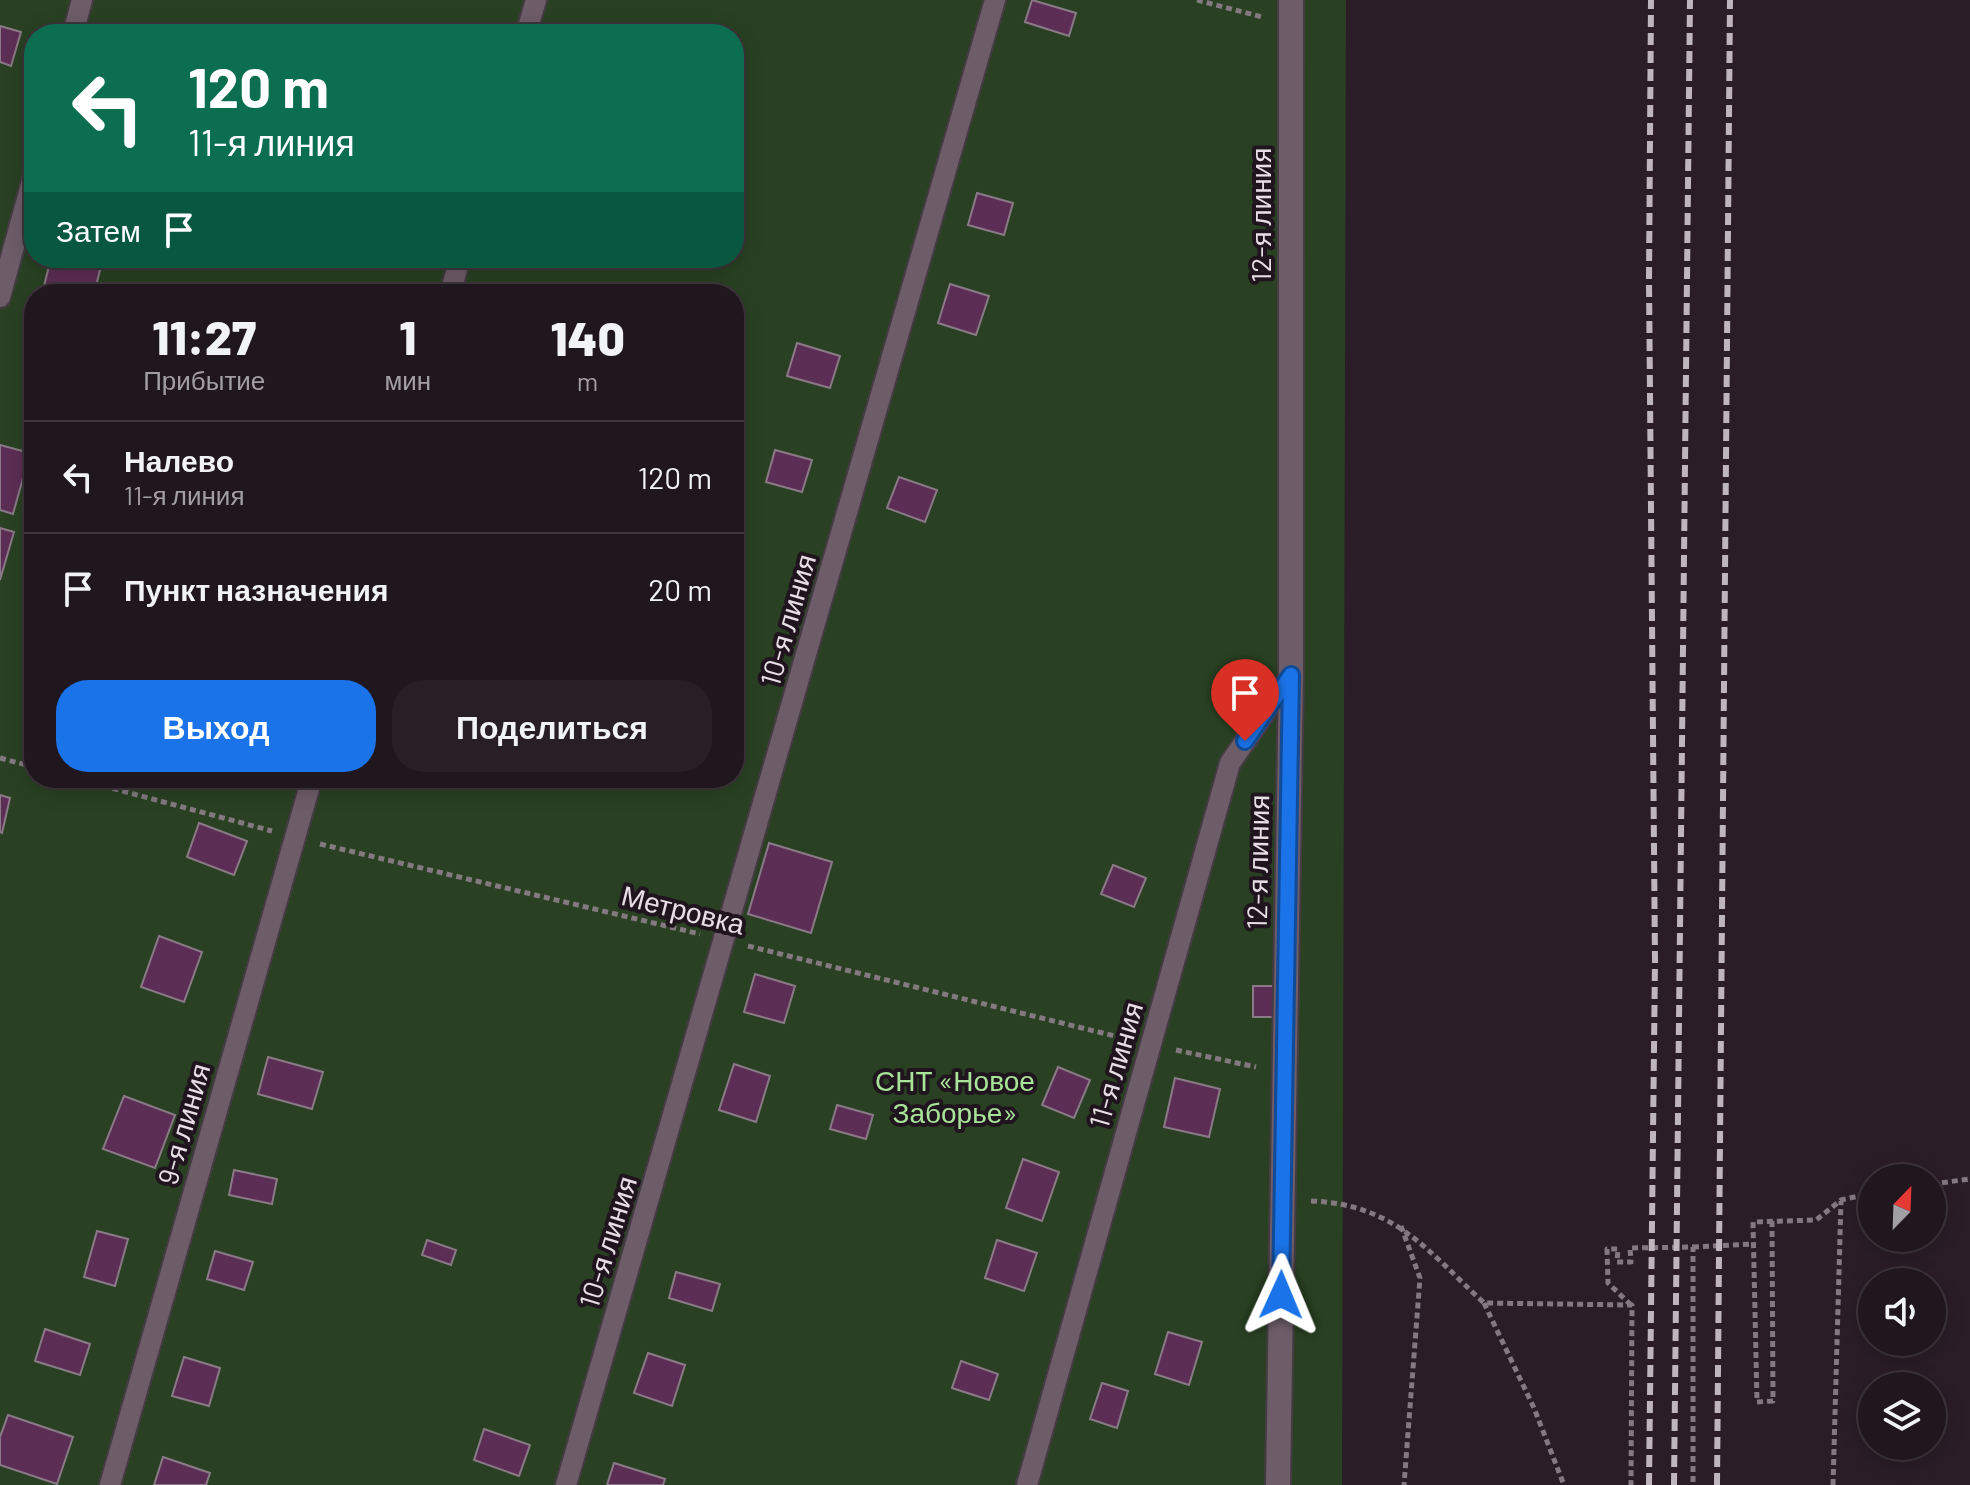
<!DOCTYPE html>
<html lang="ru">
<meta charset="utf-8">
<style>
:root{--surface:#20161d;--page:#281f26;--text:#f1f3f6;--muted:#a29fa4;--line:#3d353b;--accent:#1a73e8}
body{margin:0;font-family:Barlow,sans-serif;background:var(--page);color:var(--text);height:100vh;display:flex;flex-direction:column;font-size:30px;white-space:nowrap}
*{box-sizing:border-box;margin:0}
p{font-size:26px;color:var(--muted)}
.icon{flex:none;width:44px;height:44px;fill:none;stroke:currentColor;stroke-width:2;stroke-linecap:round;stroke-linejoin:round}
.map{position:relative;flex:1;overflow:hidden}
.details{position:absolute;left:24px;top:284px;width:720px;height:504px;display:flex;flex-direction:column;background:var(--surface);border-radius:32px;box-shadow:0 4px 20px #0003,0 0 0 2px var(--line)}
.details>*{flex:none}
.guide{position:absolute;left:24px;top:24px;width:720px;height:244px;border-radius:32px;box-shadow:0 4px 20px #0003,0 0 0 2px var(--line);background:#0b6e4f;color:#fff;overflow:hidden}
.needle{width:52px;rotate:23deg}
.tools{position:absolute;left:1858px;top:1164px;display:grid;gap:16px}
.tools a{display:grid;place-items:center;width:88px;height:88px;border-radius:50%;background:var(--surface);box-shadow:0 4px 20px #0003,0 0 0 2px var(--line);font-size:40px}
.pin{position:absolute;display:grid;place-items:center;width:68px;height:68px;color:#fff;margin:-82px -34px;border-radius:50% 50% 50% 0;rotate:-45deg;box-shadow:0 0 8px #0007}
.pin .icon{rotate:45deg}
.me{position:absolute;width:88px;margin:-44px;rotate:1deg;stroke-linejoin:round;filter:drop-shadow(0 0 6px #0008)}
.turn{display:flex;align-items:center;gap:28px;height:168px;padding:0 32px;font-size:36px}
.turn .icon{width:104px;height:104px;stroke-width:2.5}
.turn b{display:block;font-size:56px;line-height:68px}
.then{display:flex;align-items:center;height:76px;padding:0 32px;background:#0003;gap:16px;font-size:30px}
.eta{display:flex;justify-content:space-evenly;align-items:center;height:136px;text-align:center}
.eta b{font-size:48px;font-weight:800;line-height:56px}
.button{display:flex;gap:16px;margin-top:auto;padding:16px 32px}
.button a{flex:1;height:92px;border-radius:32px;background:var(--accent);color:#fff;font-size:32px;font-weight:800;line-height:92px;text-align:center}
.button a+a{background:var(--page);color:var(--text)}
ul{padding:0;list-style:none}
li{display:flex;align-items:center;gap:24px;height:112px;padding:0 32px;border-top:2px solid var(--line)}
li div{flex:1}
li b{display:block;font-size:30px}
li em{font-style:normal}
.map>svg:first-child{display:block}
.green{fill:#294122;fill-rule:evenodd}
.building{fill:#5d2e55;stroke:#8a7a87;stroke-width:2}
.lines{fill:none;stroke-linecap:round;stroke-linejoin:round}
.lane-casing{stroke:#453b43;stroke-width:24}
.street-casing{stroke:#453b43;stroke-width:28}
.path{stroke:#847981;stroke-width:5;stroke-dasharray:6 4;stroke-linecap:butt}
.lane{stroke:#6d5d69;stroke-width:20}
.street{stroke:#6d5d69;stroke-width:24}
.rail{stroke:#bfb5bd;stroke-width:6;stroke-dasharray:12 6;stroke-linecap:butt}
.route-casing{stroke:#114b97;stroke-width:20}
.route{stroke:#1a73e8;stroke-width:14}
.labels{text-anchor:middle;stroke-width:8;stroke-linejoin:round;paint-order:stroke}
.street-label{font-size:28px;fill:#e8dfe6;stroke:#20141e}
.park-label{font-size:28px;fill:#a8e498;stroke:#20141e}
</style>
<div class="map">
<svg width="1970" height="1485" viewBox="0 0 1970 1485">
<rect width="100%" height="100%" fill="#2a1d27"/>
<path class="green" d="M 0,0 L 1346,0 L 1342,1485 L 0,1485 ZM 34,34 L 734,34 L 734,258 L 34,258 ZM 34,294 L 734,294 L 734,778 L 34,778 Z"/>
<g class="building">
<path d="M 1032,0 L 1076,13 L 1069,36 L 1025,22 Z"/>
<path d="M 0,26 L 21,32 L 11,66 L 0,62 Z"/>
<path d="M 977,193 L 1013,203 L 1004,235 L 968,225 Z"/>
<path d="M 51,258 L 103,258 L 94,294 L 42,294 Z"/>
<path d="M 950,284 L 989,296 L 976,335 L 938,323 Z"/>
<path d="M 797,343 L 840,356 L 830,388 L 787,376 Z"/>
<path d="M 0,445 L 30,453 L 13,514 L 0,510 Z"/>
<path d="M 775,450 L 812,460 L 802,492 L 766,482 Z"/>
<path d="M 899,477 L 937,490 L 925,522 L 887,508 Z"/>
<path d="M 0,528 L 14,532 L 0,580 Z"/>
<path d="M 0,795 L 10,798 L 2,833 L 0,832 Z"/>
<path d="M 199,823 L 247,841 L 234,875 L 187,857 Z"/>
<path d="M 769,843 L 832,862 L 811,933 L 748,914 Z"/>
<path d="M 1113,865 L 1146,878 L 1134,907 L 1101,894 Z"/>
<path d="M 159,936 L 202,952 L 184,1002 L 141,987 Z"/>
<path d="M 755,974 L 795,986 L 784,1023 L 744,1012 Z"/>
<rect x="1253" y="986" width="23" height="31"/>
<path d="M 268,1057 L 323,1072 L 312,1109 L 258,1094 Z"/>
<path d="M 734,1064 L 770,1076 L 756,1122 L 719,1110 Z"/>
<path d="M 1058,1067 L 1090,1080 L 1074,1118 L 1042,1105 Z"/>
<path d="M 1175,1078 L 1220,1089 L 1209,1137 L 1164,1127 Z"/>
<path d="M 124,1096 L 175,1115 L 155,1168 L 103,1149 Z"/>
<path d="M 837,1105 L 873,1115 L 866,1139 L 830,1129 Z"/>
<path d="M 1023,1159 L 1059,1172 L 1042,1221 L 1006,1208 Z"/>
<path d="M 234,1170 L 277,1179 L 272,1204 L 229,1195 Z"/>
<path d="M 97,1231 L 128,1239 L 115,1286 L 84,1277 Z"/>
<path d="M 427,1240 L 456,1250 L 451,1265 L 422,1255 Z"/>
<path d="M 997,1240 L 1037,1253 L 1024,1291 L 985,1278 Z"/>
<path d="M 215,1251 L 253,1262 L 244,1290 L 207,1279 Z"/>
<path d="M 676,1272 L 720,1284 L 712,1311 L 669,1298 Z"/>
<path d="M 45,1329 L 90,1344 L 80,1375 L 35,1361 Z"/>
<path d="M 1168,1332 L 1202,1342 L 1189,1385 L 1155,1374 Z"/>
<path d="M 648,1353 L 685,1365 L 672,1406 L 634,1393 Z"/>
<path d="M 184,1357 L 220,1368 L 209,1406 L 172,1396 Z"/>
<path d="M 961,1361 L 998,1374 L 989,1400 L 952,1388 Z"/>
<path d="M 1102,1383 L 1128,1391 L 1117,1428 L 1090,1419 Z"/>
<path d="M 8,1415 L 73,1437 L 57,1484 L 0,1465 L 0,1437 Z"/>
<path d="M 484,1429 L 530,1445 L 519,1476 L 474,1460 Z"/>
<path d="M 163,1457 L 210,1473 L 206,1485 L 154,1485 Z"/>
<path d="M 614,1463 L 665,1479 L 663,1485 L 607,1485 Z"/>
</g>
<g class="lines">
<defs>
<g id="lane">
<path d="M 73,34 L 82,0"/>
<path d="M 526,34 L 536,0"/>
<path d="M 450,294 L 460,258"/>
<path d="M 0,297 L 34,174"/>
<path d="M 110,1485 L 312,778"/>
<path d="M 566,1485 L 995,0"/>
<path d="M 1027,1485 L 1230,763 L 1291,675"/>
</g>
<path id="street" d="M 1278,1485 L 1291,675 L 1291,0"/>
</defs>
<use href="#lane" class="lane-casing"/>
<use href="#street" class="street-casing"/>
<g class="path">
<path d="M 1197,0 L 1262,17"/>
<path d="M 0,758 L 34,767"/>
<path d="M 74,778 L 272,831"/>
<path d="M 320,844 L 700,934"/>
<path d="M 748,946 L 1127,1039"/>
<path d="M 1176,1050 L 1256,1067"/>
<path d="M 1932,1184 L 1970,1179"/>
<path d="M 1311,1201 C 1394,1204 1427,1250 1484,1303 L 1632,1305 L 1631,1485"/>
<path d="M 1772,1221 L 1773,1401 L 1757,1402 L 1753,1222 L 1816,1220 L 1841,1200 L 1872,1193"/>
<path d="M 1401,1226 L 1420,1278 L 1404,1485"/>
<path d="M 1693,1247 L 1753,1244"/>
<path d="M 1484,1303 L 1534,1408 L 1564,1485"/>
<path d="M 1631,1305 L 1608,1283 L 1607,1249 L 1618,1249 L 1617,1262 L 1631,1262 L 1630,1248 L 1693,1247 L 1693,1485"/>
<path d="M 1833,1485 L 1841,1201"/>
</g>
<use href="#lane" class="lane"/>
<use href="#street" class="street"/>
<g class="rail">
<path d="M 1649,1485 L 1655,961 L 1649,280 L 1651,0"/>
<path d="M 1674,1485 L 1690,0"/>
<path d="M 1717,1485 L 1730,0"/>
</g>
</g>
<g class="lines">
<defs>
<path id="route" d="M 1245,741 L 1291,675 L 1281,1295"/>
</defs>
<use href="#route" class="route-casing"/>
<use href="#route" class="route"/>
</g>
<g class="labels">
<g class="street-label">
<text transform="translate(1261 215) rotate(-90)" y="10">12-я линия</text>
<text transform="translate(788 620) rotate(-74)" y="10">10-я линия</text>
<text transform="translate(1258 862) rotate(-89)" y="10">12-я линия</text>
<text transform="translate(683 910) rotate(14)" y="10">Метровка</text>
<text transform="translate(1116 1065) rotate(-74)" y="10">11-я линия</text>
<text transform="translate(184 1124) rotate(-74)" y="10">9-я линия</text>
<text transform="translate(608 1242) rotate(-73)" y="10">10-я линия</text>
</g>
<g class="park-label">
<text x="955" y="1091">СНТ «Новое<tspan x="955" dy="32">Заборье»</tspan></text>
</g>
</g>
</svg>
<div class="tools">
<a><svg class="needle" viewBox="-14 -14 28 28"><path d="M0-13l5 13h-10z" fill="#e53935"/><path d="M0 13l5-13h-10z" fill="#a29fa4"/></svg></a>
<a><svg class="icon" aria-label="sound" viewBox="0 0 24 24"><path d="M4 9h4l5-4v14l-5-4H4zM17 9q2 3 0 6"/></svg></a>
<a><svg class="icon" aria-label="layers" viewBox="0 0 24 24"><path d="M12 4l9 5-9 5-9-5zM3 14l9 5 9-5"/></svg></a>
</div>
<div class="pin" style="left:1245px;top:741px;background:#d93025"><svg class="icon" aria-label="arrive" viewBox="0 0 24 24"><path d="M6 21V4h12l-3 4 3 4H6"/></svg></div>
<svg class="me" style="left:1281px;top:1295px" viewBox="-20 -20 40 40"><path d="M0-17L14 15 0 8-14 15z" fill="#1a73e8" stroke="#fff" stroke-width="4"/></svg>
<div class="guide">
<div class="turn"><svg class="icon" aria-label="left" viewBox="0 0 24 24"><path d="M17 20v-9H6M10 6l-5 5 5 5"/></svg><div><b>120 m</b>11-я линия</div></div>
<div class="then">Затем<svg class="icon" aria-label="arrive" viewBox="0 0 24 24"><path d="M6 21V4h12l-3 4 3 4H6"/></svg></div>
</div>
<section class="details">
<div class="eta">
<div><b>11:27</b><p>Прибытие</p></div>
<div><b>1</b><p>мин</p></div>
<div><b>140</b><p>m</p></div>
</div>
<ul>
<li><svg class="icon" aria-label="left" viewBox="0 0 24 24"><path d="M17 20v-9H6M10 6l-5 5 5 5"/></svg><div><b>Налево</b><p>11-я линия</p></div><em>120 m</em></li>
<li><svg class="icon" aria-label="arrive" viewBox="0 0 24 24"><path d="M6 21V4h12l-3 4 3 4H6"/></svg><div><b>Пункт назначения</b></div><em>20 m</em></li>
</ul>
<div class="button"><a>Выход</a><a>Поделиться</a></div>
</section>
</div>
